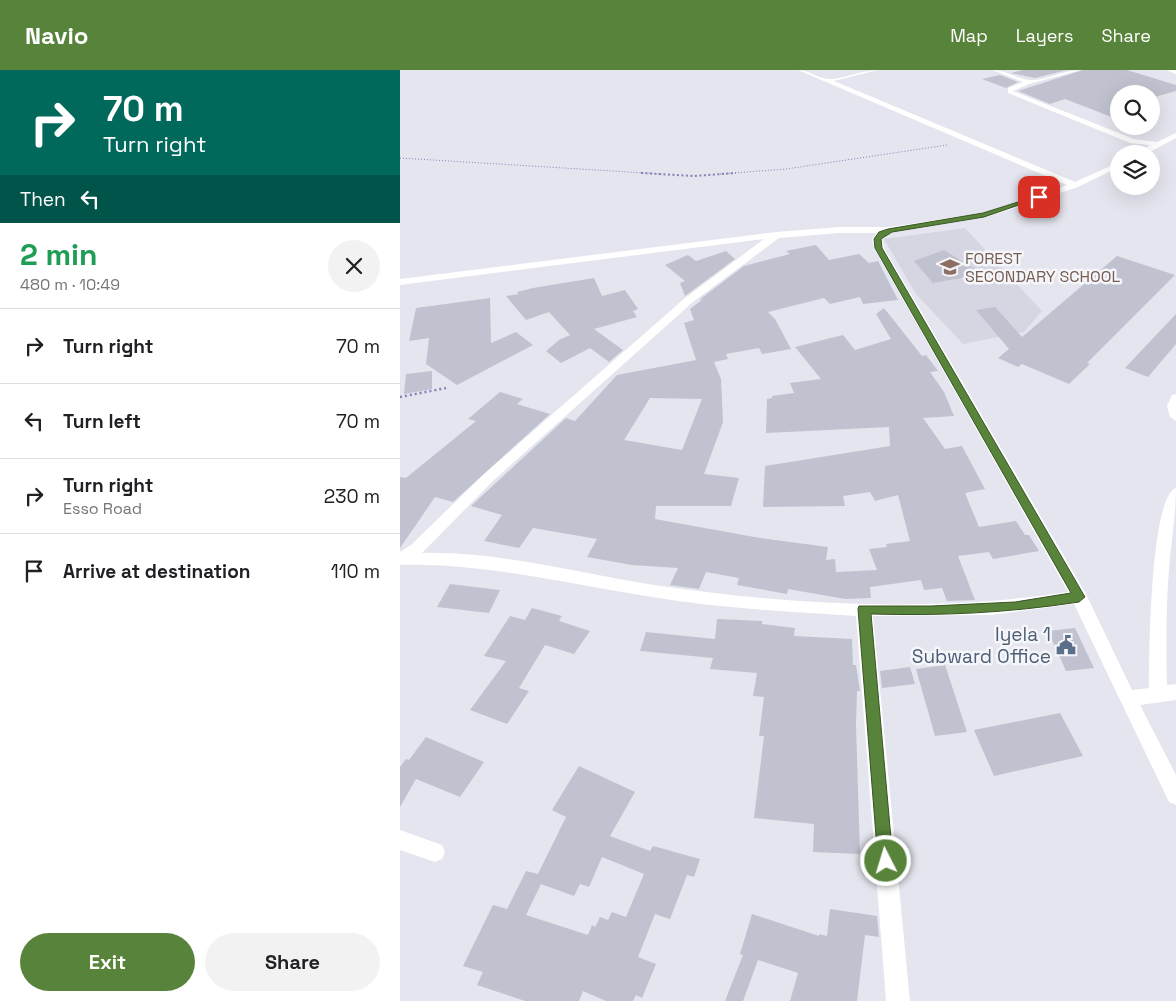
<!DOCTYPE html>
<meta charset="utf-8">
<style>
:root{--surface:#fff;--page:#f2f2f2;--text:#202124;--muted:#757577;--line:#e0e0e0;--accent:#58833a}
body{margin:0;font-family:"Space Grotesk",sans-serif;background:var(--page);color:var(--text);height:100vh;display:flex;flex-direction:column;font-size:19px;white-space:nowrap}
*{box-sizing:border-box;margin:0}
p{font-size:16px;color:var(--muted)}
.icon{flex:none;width:28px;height:28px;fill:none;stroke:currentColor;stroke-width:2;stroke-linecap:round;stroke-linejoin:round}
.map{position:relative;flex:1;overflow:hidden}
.side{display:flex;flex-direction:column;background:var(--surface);width:400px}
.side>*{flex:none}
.guide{background:#00695c;color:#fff;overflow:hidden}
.controls{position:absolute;left:710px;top:15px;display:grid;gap:10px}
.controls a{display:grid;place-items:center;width:50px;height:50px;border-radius:50%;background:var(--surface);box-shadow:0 5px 20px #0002;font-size:25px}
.pin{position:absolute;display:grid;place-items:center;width:42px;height:42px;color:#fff;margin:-21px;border-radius:10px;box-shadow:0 2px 8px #0006}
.me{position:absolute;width:55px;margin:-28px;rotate:355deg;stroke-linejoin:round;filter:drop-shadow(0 0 4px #0008)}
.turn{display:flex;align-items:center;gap:18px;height:105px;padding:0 20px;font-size:22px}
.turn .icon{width:65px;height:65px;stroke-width:2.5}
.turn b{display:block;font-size:35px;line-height:42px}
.then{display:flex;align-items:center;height:48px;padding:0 20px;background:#0003;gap:10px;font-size:19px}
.round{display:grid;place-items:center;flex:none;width:52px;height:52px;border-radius:26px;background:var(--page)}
.head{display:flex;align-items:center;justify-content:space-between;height:85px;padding:0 20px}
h1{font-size:30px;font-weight:700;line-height:38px;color:#1e9e55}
.cta{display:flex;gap:10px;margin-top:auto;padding:10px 20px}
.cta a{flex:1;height:58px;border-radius:30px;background:var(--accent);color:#fff;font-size:20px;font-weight:700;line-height:58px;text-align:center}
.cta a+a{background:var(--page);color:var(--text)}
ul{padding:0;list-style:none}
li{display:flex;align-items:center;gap:15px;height:75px;padding:0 20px;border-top:1px solid var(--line)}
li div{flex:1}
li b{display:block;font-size:19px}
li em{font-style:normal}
header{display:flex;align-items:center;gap:30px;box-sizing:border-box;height:70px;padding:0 25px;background:var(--accent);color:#fff}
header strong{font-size:24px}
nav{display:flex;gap:28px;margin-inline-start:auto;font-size:18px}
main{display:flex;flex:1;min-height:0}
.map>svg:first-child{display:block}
.built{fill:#d5d6e2}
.building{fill:#c0c2cf;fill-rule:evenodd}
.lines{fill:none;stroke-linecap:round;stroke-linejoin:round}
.path-far2{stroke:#8282b4;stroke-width:1;stroke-dasharray:1 2;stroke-linecap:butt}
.path-far1{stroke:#8282b4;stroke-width:2;stroke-dasharray:2 2.5;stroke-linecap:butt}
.path{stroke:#8282b4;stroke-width:2.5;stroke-dasharray:2 3;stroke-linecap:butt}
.minor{fill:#fff;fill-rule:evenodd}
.route{fill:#58833a;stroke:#395526}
.labels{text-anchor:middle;stroke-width:5;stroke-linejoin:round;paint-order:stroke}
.far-education-label{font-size:16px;fill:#785e54;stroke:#f5f6fa;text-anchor:start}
.service-label{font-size:19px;fill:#4e5e75;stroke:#f5f6fa;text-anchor:end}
</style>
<header>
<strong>Navio</strong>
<nav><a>Map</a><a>Layers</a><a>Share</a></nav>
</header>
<main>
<section class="side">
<div class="guide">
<div class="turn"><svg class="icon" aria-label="right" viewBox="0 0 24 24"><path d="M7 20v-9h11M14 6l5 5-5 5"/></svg><div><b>70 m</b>Turn right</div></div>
<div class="then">Then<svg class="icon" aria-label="left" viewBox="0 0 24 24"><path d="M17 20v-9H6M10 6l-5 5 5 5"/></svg></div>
</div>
<div class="head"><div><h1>2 min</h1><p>480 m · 10:49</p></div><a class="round"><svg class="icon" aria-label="close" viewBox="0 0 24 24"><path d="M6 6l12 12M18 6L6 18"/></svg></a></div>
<ul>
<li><svg class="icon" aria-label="right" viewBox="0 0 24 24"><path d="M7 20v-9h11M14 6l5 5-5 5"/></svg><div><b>Turn right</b></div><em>70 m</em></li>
<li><svg class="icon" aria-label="left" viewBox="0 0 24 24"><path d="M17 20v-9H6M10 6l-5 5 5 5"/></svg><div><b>Turn left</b></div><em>70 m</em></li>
<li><svg class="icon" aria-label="right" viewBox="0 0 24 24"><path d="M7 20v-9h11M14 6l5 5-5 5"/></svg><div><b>Turn right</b><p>Esso Road</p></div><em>230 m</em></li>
<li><svg class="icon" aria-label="arrive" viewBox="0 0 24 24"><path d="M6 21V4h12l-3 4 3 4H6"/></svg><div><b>Arrive at destination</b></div><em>110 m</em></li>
</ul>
<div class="cta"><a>Exit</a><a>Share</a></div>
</section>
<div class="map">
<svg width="776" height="931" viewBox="0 0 776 931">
<rect width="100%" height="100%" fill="#e4e5ee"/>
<path class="built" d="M 565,158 L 642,241 L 624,262 L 563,274 L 516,224 L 484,169 Z"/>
<g class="building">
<path d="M 623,0 L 667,0 L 635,8 L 611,3 Z"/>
<path d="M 683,0 L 727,0 L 776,15 L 776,21 L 751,28 L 751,24 L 719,24 L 717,49 L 665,29 L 650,34 L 618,21 Z"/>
<path d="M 600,5 L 618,12 L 606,18 L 582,9 Z"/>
<path d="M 416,175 L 429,190 L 459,184 L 469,193 L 478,191 L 498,230 L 463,234 L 460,227 L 430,234 L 424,228 L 368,242 L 375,249 L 391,279 L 362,284 L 359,278 L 326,284 L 328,289 L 314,292 L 321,309 L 323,352 L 304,404 L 339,408 L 331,436 L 256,436 L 255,449 L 360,468 L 428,477 L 426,490 L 435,489 L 436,502 L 477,500 L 469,479 L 487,477 L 486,474 L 510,471 L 498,425 L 475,431 L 470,422 L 443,426 L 445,436 L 363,437 L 365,396 L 490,376 L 489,357 L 366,363 L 367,329 L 372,328 L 372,326 L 394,323 L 390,313 L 421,309 L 395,277 L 443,265 L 455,280 L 491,269 L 476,244 L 484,238 L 522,286 L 526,285 L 538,301 L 530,302 L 544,322 L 554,346 L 523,348 L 545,379 L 562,376 L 585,419 L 565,423 L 579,457 L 616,451 L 625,465 L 629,465 L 639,481 L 593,489 L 589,482 L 558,486 L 575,530 L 547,531 L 542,518 L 524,520 L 521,510 L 470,517 L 471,528 L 445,529 L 388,519 L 387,524 L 337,515 L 339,508 L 306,502 L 299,519 L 270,515 L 278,498 L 232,495 L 187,487 L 197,469 L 133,458 L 119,478 L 84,471 L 102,445 L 71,436 L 166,348 L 175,351 L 217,305 L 296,290 L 284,253 L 294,250 L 290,239 L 303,229 L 299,230 L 344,196 L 390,184 L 386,181 ZM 250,328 L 302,329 L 282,380 L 224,370 Z"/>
<path d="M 544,180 L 583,204 L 533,213 L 514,191 Z"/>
<path d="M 326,181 L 335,189 L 285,226 L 280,213 L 285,211 L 265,195 L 288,185 L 296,191 Z"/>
<path d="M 717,186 L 775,205 L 687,293 L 690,294 L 669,314 L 622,294 L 618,297 L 598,288 L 609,279 L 576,240 L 595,237 L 622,267 Z"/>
<path d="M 194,208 L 202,226 L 225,220 L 238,239 L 233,241 L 237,247 L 194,259 L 223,280 L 209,292 L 190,278 L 161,293 L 146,281 L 159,270 L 170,265 L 149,242 L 126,250 L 106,226 L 119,224 L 117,222 L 133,218 Z"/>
<path d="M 90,228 L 91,273 L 116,262 L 133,275 L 57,315 L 26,294 L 29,268 L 9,271 L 16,238 Z"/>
<path d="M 776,244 L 776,274 L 748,307 L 725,298 Z"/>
<path d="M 32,301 L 32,319 L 4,324 L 6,304 Z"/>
<path d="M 100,322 L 123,329 L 117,334 L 150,344 L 53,432 L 35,427 L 0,478 L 0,407 L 6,408 L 76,351 L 68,349 Z"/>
<path d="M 50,514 L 100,520 L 89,543 L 37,537 Z"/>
<path d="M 132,538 L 162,546 L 159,551 L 190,561 L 174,584 L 145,575 L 119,618 L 129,621 L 107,654 L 70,640 L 106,591 L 84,586 L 110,546 L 125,550 Z"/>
<path d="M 317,549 L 362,551 L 362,554 L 395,558 L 394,566 L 452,569 L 453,595 L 456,595 L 460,621 L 457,621 L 456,655 L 460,784 L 413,782 L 414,754 L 354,748 L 364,666 L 359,666 L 364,627 L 353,626 L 357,603 L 310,599 L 313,588 L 240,581 L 246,562 L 315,569 Z"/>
<path d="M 675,558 L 694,598 L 666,601 L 648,561 Z"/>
<path d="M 545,595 L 567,662 L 535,666 L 516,599 Z"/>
<path d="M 510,597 L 515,614 L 482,618 L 480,601 Z"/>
<path d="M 660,643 L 683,686 L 594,706 L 574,660 Z"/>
<path d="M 26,667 L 84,692 L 60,727 L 16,709 L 0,737 L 0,697 L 6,689 L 9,690 Z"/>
<path d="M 179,696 L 235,722 L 210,766 L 250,781 L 253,776 L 300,789 L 294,807 L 287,805 L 270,849 L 255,844 L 238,887 L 256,894 L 242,928 L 236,925 L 233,931 L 206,931 L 183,921 L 179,931 L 125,931 L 77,915 L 83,902 L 63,896 L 93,835 L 107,839 L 126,801 L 138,804 L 166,747 L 152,740 ZM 202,787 L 244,804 L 226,847 L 212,842 L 208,850 L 200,847 L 195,857 L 192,855 L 188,865 L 126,845 L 141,814 L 174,826 L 180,814 L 189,817 Z"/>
<path d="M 430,839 L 477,846 L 479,867 L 465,865 L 457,931 L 390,931 L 398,903 L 358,890 L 343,931 L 325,931 L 343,885 L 340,884 L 352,844 L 419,866 L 419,864 L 427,866 Z"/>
</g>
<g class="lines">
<g class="path-far2">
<path d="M 0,88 L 262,104"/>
<path d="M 320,104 L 386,99 L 547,75"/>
</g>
<path class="path-far1" d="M 241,103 L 294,106 L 336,103"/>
<path class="path" d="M 0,327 L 46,318"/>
<g class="minor">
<path d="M 398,0 C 409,0 417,8 428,9 C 440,10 462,0 478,0 L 434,11 L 675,112 L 719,92 L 719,97 L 678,117 L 587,147 L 492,162 L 482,169 L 484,178 L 685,522 L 732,620 L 749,618 C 749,589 750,426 776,418 C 776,446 771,471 769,499 C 766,538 766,577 767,615 L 776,614 L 776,630 L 740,635 L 776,705 L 776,735 L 769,732 L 674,534 L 591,545 L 473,546 L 510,931 L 486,931 L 456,546 C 388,542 319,538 252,527 C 168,514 86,493 0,495 L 0,482 L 11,475 L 83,405 L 285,228 L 364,169 L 0,215 L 0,209 L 376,162 L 439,157 L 490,157 L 582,143 L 667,115 ZM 439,163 L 477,163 L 472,169 L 474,178 L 668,522 C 532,543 390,535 254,515 C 177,503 100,481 22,483 L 93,411 L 293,232 L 379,168 Z"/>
<path d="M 592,0 C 606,0 617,9 630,10 C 644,11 664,0 681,0 L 629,14 L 613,21 L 734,69 L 757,72 L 776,63 L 776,68 L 746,84 L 735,84 L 750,75 L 730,73 L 608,23 L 608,18 L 623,12 Z"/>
<path d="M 766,0 L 776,0 L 776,4 Z"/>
<path d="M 776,324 L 776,351 L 770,347 L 767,336 L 772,325 Z"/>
<path d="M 0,760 L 42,775 L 45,782 L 42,789 L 35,792 L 0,780 Z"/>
</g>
</g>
<path class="route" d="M 637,126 L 642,127 L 584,147 L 492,162 L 481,169 L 482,178 L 685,527 L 679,532 C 607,543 543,546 471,544 L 493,791 L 491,797 L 486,799 L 480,797 L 478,791 L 458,539 L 459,536 L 531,536 L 615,532 L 671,523 L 475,178 L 474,169 L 479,162 L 488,159 L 583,143 Z"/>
<defs>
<symbol id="school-bare" viewBox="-9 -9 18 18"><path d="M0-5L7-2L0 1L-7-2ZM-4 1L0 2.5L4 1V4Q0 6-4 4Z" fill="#8d6e63" stroke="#f5f6fa" stroke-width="2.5" paint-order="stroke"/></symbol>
<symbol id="civic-bare" viewBox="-9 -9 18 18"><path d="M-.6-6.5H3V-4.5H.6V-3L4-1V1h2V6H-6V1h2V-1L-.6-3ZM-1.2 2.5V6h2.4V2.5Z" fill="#5c6f8a" stroke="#f5f6fa" stroke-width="2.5" paint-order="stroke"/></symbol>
</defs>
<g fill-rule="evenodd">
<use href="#school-bare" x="536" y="183" width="28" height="28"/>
<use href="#civic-bare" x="652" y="561" width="28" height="28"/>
</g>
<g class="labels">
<g class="far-education-label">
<text x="565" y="194">FOREST<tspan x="565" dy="18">SECONDARY SCHOOL</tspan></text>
</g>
<g class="service-label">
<text x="651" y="571">Iyela 1<tspan x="651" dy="22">Subward Office</tspan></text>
</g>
</g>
</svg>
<div class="controls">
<a><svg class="icon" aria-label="search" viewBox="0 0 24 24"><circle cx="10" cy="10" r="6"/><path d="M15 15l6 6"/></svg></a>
<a><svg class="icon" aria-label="layers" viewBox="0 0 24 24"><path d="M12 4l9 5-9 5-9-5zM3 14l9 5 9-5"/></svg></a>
</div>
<div class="pin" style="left:639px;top:127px;background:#d93025"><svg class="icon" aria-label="arrive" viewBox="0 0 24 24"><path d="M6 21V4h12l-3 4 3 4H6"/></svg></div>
<svg class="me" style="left:486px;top:791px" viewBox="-20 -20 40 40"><circle r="17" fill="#58833a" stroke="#fff" stroke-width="3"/><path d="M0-11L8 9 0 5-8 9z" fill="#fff"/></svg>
</div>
</main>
